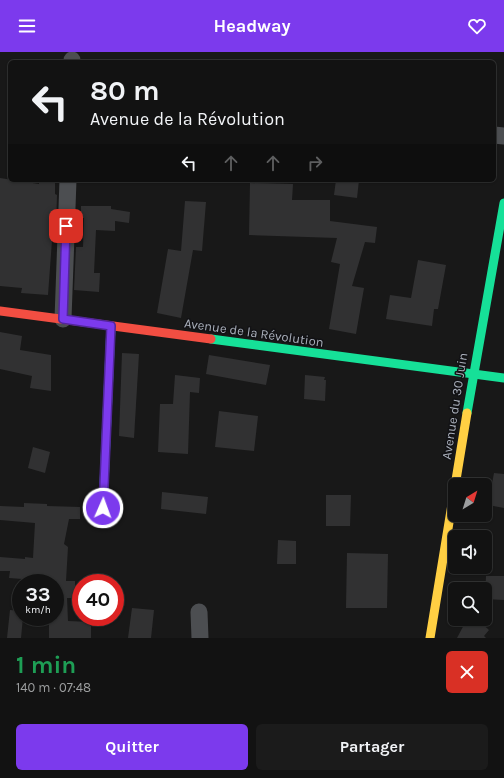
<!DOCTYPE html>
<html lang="fr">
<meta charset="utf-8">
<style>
:root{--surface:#121212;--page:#1b1b1b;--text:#f1f3f6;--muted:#9c9e9f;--line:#313232;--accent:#7c3aed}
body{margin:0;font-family:Karla,sans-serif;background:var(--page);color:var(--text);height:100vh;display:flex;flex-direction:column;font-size:15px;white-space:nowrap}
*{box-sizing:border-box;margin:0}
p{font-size:13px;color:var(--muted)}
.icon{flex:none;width:22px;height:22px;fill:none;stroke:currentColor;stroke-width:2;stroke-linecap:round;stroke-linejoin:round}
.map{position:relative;height:586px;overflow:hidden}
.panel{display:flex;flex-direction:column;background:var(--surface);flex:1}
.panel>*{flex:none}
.banner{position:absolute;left:8px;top:8px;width:488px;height:122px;border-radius:6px;box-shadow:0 1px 3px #0004,0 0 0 1px var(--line);background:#121212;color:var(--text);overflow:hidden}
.needle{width:26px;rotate:38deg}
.controls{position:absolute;left:448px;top:426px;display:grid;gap:8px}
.controls a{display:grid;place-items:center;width:44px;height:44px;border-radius:6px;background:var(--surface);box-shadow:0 1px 3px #0004,0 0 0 1px var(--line);font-size:20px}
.speed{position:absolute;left:12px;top:522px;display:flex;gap:8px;font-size:20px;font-weight:700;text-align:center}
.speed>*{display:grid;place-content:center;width:52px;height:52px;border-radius:50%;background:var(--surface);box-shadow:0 1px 3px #0004,0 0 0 1px var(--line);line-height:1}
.speed small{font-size:10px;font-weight:400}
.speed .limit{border:6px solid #d22;background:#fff;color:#111}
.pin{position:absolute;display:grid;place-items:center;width:34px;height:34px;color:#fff;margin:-17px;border-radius:8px;box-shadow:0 2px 6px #0006}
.me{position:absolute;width:44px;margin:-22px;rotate:2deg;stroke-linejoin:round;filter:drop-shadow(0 0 3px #0008)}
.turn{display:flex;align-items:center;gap:14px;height:84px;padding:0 16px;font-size:18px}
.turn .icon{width:52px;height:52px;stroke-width:2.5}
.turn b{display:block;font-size:28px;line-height:34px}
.lanes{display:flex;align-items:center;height:38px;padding:0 16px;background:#0003;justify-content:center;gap:20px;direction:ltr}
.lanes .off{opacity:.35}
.round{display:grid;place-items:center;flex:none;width:42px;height:42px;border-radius:6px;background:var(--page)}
.overview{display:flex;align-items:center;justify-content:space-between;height:68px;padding:0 16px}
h1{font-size:24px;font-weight:700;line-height:30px;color:#1e9e55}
.button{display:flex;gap:8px;margin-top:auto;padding:8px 16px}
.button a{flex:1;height:46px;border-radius:6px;background:var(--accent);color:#fff;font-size:16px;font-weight:700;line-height:46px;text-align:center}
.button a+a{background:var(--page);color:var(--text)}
header{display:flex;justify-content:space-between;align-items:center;height:52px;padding:0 16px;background:var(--accent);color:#fff;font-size:18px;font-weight:700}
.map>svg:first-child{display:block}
.building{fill:#313132}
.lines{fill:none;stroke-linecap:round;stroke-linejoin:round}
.street{stroke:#4c4e51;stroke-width:17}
.fast{stroke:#16e098;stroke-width:9}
.slow{stroke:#ffcf43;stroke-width:9}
.jam{stroke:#f24e42;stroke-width:9}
.route-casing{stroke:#51269a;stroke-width:10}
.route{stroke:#7c3aed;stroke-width:7}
.labels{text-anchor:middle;stroke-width:3;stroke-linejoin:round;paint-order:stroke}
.street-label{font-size:13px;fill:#a9afba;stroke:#121215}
</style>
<header><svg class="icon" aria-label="menu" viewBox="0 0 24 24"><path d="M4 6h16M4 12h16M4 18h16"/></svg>Headway<svg class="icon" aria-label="heart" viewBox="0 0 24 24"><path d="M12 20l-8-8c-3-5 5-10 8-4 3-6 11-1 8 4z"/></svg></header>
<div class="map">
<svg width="504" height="586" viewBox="0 0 504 586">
<rect width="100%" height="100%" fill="#181818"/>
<g class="building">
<path d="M 0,126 L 39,132 L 39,128 L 55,128 L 55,142 L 57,143 L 56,175 L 53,175 L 48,243 L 21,241 L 22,236 L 0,234 Z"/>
<path d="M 336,128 L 359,128 L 357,146 L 334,143 Z"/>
<path d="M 250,131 L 293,132 L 292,148 L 330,148 L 330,169 L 377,175 L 375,191 L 365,190 L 352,234 L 364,236 L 356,282 L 329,277 L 340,212 L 331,210 L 337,186 L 249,183 Z"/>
<path d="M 185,149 L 206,150 L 202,199 L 193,198 L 181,266 L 157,261 L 168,197 L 181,199 Z"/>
<path d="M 81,154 L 111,154 L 111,157 L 130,160 L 129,171 L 115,169 L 115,179 L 96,178 L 94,221 L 100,221 L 99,240 L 74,238 L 76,195 L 83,195 L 84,166 L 81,166 Z"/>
<path d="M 418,208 L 446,213 L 438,257 L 434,257 L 432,274 L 386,267 L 390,243 L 411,246 Z"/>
<path d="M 0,280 L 22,284 L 20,298 L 51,303 L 51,339 L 30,336 L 32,324 L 0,317 Z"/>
<path d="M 122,301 L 139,302 L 134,386 L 119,384 Z"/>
<path d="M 209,303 L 270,313 L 266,333 L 206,322 Z"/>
<path d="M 175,323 L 200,326 L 199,341 L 190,340 L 188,402 L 158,400 L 160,352 L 173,352 Z"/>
<path d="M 305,323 L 325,325 L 324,328 L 326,328 L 325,349 L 304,347 Z"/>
<path d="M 219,359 L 258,364 L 254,399 L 215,395 Z"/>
<path d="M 33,395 L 50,400 L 45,421 L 28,416 Z"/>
<path d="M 494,421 L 504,422 L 504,456 L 488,453 Z"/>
<path d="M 162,440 L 208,445 L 206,462 L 161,457 Z"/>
<path d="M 326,443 L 351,443 L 350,474 L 326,474 Z"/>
<path d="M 24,451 L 47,452 L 47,454 L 80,455 L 80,467 L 69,467 L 64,492 L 68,495 L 66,529 L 75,529 L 75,534 L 81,534 L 81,546 L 67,546 L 68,569 L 91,570 L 91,586 L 49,586 L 49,565 L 55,565 L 55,531 L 50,531 L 50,529 L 9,526 L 10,519 L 0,519 L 0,505 L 25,507 L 25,505 L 33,506 L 35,471 L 0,468 L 0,454 L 24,455 Z"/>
<path d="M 278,488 L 296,489 L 296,512 L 277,512 Z"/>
<path d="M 347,501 L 388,502 L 387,556 L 346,556 Z"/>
<path d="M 486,524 L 504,524 L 504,548 L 485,547 Z"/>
<path d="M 132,556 L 154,558 L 151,586 L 128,586 Z"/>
<path d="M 10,558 L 21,559 L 21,565 L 23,565 L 21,586 L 7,586 Z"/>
<path d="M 475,567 L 477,567 L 489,578 L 484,584 L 486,586 L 457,586 L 466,569 L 470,573 Z"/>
</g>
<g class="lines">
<g class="street">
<path d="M 72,10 L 72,8"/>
<path d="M 494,83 L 504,84"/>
<path d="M 63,267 L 68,128"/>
<path d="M 199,560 L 200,586"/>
</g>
<g class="fast">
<path d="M 211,287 L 504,326"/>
<path d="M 467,361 L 504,151"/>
<path d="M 103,456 L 111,274"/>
</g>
<path class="slow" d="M 430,586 L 467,361"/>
<path class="jam" d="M 0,259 L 211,287"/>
</g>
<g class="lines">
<defs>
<path id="route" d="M 66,174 L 63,267 L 111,274 L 103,456"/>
</defs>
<use href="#route" class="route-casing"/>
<use href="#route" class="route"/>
</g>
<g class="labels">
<g class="street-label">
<text transform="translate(254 280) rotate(8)" y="5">Avenue de la Révolution</text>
<text transform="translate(454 354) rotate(-81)" y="5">Avenue du 30 Juin</text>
</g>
</g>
</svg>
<div class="controls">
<a><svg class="needle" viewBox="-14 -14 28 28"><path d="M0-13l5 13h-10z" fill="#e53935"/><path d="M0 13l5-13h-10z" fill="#9c9e9f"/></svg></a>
<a><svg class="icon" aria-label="sound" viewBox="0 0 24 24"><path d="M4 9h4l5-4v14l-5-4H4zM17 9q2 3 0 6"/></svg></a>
<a><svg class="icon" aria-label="search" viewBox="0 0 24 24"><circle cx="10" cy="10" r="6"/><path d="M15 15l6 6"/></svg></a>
</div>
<div class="speed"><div>33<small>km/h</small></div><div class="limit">40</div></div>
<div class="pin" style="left:66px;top:174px;background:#d93025"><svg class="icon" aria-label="arrive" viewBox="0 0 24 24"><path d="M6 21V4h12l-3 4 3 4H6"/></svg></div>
<svg class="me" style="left:103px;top:456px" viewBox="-20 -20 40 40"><circle r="17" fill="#7c3aed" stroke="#fff" stroke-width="3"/><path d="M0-11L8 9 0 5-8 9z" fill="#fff"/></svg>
<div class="banner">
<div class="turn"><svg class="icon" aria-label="left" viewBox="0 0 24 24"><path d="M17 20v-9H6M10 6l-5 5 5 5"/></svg><div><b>80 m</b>Avenue de la Révolution</div></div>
<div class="lanes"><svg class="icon" aria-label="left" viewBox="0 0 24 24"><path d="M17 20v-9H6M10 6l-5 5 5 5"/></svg><svg class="icon off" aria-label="ahead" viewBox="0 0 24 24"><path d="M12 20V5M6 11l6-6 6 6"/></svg><svg class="icon off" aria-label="ahead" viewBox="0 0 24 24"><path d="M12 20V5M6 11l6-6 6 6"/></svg><svg class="icon off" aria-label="right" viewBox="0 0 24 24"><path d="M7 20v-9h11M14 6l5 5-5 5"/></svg></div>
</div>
</div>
<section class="panel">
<div class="overview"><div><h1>1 min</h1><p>140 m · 07:48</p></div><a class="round" style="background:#d93025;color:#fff"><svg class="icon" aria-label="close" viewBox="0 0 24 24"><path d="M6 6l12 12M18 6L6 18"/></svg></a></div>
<div class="button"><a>Quitter</a><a>Partager</a></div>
</section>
